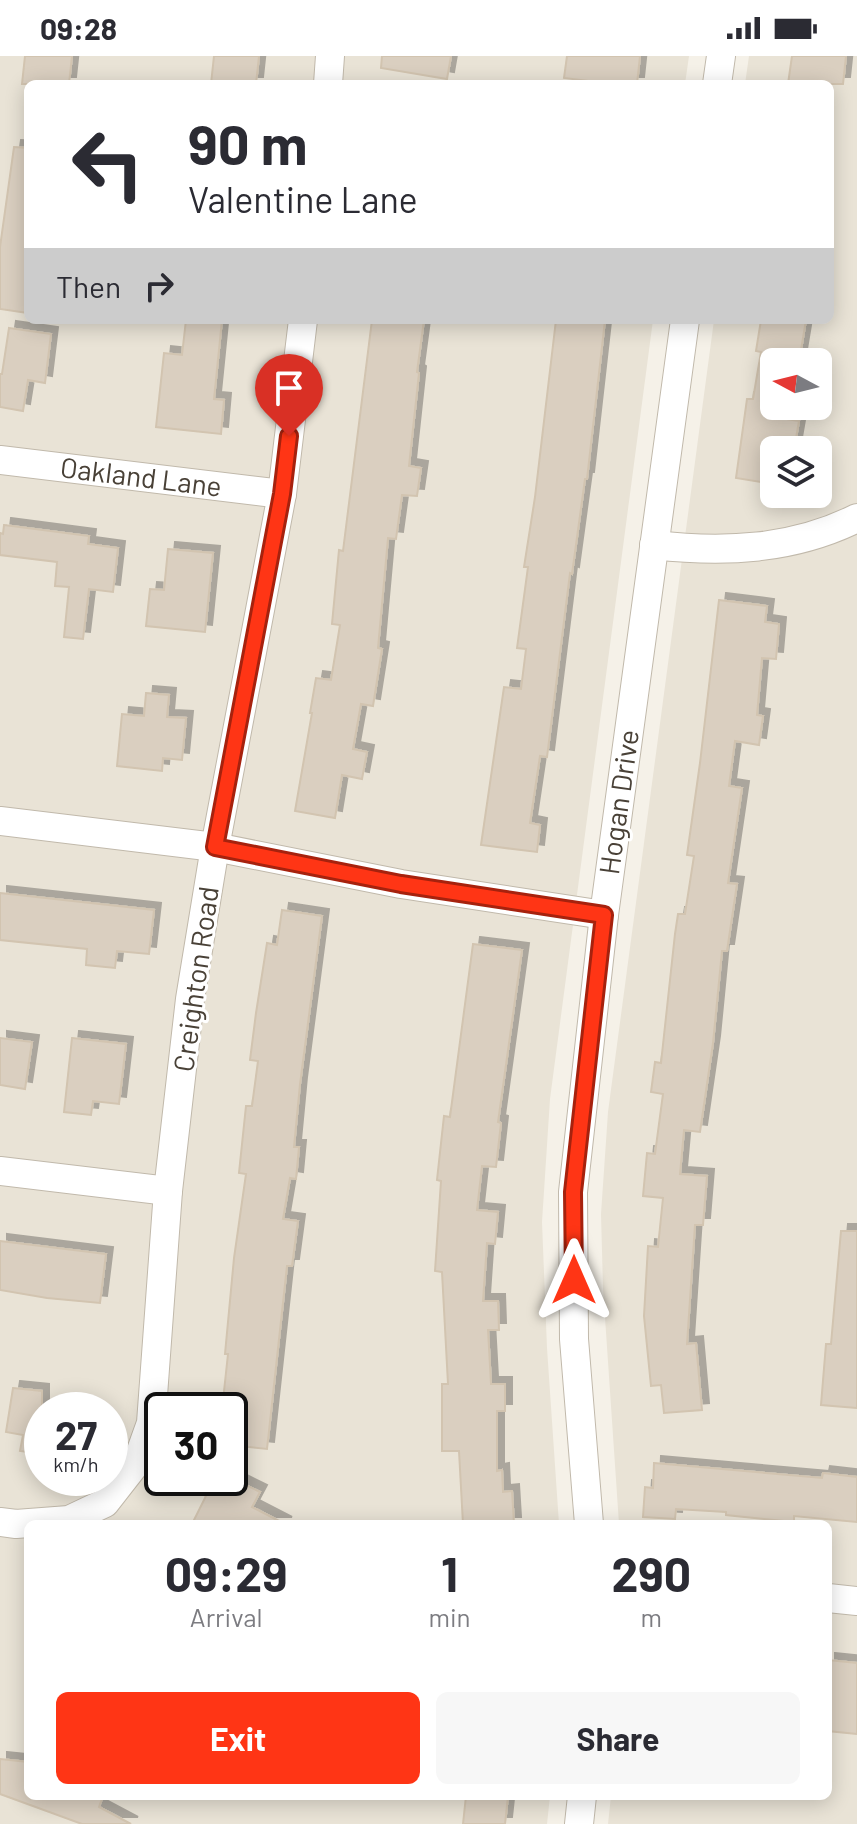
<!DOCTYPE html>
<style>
:root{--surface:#fff;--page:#f7f7f7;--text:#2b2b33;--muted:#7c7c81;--accent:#ff3515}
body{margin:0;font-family:Barlow,sans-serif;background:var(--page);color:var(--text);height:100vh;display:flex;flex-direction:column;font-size:30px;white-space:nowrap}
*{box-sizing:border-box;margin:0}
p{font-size:26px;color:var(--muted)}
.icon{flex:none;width:44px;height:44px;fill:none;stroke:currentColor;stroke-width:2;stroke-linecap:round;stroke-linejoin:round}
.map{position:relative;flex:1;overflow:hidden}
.details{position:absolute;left:24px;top:1464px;width:808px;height:280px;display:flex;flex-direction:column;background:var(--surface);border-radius:12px;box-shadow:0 4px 20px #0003}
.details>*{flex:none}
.banner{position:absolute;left:24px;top:24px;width:810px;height:244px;border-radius:12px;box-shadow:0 4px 20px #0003;background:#fff;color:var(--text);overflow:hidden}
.needle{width:52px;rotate:277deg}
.buttons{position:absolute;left:760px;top:292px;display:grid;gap:16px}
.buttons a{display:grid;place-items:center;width:72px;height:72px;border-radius:12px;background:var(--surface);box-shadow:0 4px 20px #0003;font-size:40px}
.speed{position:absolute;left:24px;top:1336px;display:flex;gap:16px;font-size:40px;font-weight:700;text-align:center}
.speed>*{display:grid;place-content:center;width:104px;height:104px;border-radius:50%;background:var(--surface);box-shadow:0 4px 20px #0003;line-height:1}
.speed small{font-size:20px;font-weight:400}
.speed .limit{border:4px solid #111;border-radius:12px;background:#fff;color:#111}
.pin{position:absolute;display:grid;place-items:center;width:68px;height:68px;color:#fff;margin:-82px -34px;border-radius:50% 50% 50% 0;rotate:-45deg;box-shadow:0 0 8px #0007}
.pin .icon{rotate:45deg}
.me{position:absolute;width:88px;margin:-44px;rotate:0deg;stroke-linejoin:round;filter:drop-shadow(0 0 6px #0008)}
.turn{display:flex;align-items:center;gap:28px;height:168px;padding:0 32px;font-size:36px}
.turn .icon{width:104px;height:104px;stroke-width:2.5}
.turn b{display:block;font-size:56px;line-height:68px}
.then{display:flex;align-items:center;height:76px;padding:0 32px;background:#0003;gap:16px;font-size:30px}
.eta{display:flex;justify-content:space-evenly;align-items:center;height:136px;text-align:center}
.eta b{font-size:48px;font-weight:700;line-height:56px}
.button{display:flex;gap:16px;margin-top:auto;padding:16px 32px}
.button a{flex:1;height:92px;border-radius:12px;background:var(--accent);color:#fff;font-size:32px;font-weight:700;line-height:92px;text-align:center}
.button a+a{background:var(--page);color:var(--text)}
.status{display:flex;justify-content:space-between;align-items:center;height:56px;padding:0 40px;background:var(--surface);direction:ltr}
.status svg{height:22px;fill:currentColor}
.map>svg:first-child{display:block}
.residential{fill:#e9e3d6;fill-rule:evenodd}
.building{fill:#dacfc0;stroke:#d2c4b0;stroke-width:2;filter:url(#shadow)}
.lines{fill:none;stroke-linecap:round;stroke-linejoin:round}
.minor-casing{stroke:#c1b9ab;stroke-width:30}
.minor{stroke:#fff;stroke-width:28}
.route-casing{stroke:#a6220e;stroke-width:20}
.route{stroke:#ff3515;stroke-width:14}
.labels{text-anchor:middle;stroke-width:6;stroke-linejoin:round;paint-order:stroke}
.street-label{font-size:28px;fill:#494137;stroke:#fff}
</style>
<div class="status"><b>09:28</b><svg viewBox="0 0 49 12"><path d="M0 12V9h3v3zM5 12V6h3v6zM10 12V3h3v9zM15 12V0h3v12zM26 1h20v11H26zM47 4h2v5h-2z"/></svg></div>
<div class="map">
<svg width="857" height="1768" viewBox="0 0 857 1768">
<defs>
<filter id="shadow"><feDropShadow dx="7" dy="-7" stdDeviation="0" flood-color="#0004"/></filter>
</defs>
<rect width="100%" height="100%" fill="#f5f1e8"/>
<g class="residential">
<path d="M 0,0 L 689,0 L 685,28 L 28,28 L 28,264 L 653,264 L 550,1043 L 542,1166 L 547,1292 L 559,1468 L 28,1468 L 28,1740 L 550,1740 L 547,1768 L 0,1768 ZM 42,1354 L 110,1354 L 110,1422 L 42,1422 ZM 162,1354 L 230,1354 L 230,1422 L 162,1422 Z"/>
<path d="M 749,0 L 857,0 L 857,1768 L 608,1768 L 611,1740 L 828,1740 L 828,1468 L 619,1468 L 603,1232 L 601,1158 L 608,1056 L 714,264 L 830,264 L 830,28 L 745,28 ZM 774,306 L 818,306 L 818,350 L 774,350 ZM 774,394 L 818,394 L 818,438 L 774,438 Z"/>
</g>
<g class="building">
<path d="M 25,0 L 72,0 L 69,28 L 22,28 Z"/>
<path d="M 214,0 L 259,0 L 256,28 L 211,28 Z"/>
<path d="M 382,0 L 451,0 L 447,23 L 381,12 Z"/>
<path d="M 567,0 L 640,0 L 637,28 L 596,28 L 597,26 L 564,22 Z"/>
<path d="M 792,0 L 846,0 L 843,28 L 788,28 Z"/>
<path d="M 14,91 L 28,92 L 28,257 L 0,253 L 0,191 Z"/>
<path d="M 186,264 L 222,264 L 214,343 L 224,344 L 221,378 L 156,371 L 164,297 L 182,299 Z"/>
<path d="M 372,264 L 424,264 L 417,316 L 419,317 L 409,410 L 421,412 L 417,440 L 402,439 L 396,483 L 388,482 L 378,592 L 382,593 L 373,650 L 361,648 L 353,693 L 367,696 L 362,723 L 342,719 L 335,762 L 295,755 L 312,657 L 310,657 L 316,622 L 331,624 L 340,569 L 332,568 L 339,494 L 343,495 Z"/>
<path d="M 556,264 L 605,264 L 587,423 L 585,423 L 572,518 L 570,517 L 547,701 L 540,700 L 530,767 L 540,769 L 537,796 L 481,789 L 504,631 L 521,633 L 526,593 L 517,592 L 528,511 L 524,511 L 535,441 Z"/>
<path d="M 761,264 L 806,264 L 799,306 L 774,306 L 774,350 L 788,350 L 786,363 L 799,365 L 794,394 L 774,394 L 774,428 L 736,422 L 747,343 L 753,343 L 761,296 L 756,295 Z"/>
<path d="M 9,272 L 51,278 L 45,327 L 28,324 L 23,355 L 0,351 L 0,318 L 2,318 Z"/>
<path d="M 4,469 L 89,480 L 88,488 L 118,492 L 113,536 L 89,533 L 83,583 L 64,581 L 69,531 L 55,530 L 57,506 L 0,499 L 0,477 L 3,478 Z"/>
<path d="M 168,493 L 213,497 L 205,576 L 146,570 L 150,533 L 164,534 Z"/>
<path d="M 719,544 L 767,550 L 765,566 L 779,568 L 776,603 L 762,602 L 757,659 L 763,660 L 759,689 L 735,685 L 729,730 L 742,732 L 728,827 L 737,828 L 727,895 L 722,895 L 713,987 L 700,1076 L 684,1074 L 680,1118 L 707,1120 L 703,1169 L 695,1169 L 687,1288 L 696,1287 L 702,1354 L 664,1357 L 661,1329 L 651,1330 L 644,1260 L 648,1190 L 658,1191 L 663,1142 L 643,1140 L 647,1097 L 655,1098 L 663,1038 L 651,1036 L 655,1006 L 661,1007 L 675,878 L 678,858 L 685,858 L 694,800 L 687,799 L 700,707 Z"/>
<path d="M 146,637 L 169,639 L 167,661 L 186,662 L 182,704 L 163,702 L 162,715 L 117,710 L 122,658 L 144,660 Z"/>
<path d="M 0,837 L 154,854 L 149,898 L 117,895 L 115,912 L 86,909 L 87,893 L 0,884 Z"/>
<path d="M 282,854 L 322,860 L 300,1028 L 294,1091 L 299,1091 L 296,1123 L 290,1122 L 283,1163 L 298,1165 L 292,1210 L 287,1210 L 267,1393 L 230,1389 L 230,1354 L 222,1354 L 228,1298 L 225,1298 L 234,1202 L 246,1118 L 239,1117 L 246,1050 L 252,1050 L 258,1005 L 250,1004 L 256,957 L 267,887 L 277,889 Z"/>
<path d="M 473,888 L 522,894 L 498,1066 L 501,1067 L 496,1111 L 482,1110 L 477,1154 L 498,1156 L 495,1188 L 487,1187 L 483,1245 L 498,1245 L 499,1274 L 488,1274 L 491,1328 L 505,1328 L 505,1355 L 497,1355 L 497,1415 L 502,1414 L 503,1436 L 512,1435 L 514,1468 L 463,1468 L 459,1395 L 442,1395 L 442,1328 L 448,1328 L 442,1216 L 435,1215 L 441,1125 L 437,1124 L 444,1060 L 450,1061 Z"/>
<path d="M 0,982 L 32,986 L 25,1033 L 0,1029 Z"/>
<path d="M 72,982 L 126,988 L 119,1048 L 93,1045 L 91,1059 L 64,1056 Z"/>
<path d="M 841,1175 L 857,1175 L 857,1352 L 821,1349 L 826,1288 L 831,1288 Z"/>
<path d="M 0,1185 L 106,1198 L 100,1247 L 47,1242 L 0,1234 Z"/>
<path d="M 13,1332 L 42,1335 L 42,1398 L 20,1395 L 23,1379 L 6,1376 Z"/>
<path d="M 654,1407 L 822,1422 L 823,1417 L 857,1421 L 857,1466 L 794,1460 L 794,1466 L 726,1459 L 726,1456 L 676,1453 L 675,1463 L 643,1461 L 645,1431 L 653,1432 Z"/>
<path d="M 171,1422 L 232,1422 L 260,1436 L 252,1451 L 285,1468 L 192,1468 L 206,1440 Z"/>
<path d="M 828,1604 L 857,1607 L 857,1678 L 828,1675 Z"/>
<path d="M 0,1703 L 28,1706 L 28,1740 L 103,1740 L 99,1751 L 131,1768 L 82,1768 L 0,1738 Z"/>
<path d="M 466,1740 L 508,1740 L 505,1768 L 463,1768 Z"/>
</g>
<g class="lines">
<defs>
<g id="minor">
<path d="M 328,28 L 330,0"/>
<path d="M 717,28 L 721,0"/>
<path d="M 0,404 L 282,438"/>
<path d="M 654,489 C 724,497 793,494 857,462"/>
<path d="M 0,765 L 215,791 L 401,828 L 604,859"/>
<path d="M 0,1115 L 168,1135"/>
<path d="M 0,1466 L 16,1468 L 69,1464 L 105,1447 L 137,1406 L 151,1367 L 168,1135 L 190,943 L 215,791 L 282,438 L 303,264"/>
<path d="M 589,1468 L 574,1283 L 573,1136 L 604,859 L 685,264"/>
<path d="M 828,1542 L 857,1545"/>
<path d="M 579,1768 L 582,1740"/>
</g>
</defs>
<use href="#minor" class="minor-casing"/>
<use href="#minor" class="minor"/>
</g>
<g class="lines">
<defs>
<path id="route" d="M 289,380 L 282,438 L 215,791 L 401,828 L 604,859 L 573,1136 L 574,1224"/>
</defs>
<use href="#route" class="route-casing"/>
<use href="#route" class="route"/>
</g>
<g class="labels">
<g class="street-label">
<text transform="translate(141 421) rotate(7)" y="10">Oakland Lane</text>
<text transform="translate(619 746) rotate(-82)" y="10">Hogan Drive</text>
<text transform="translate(196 923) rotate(-82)" y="10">Creighton Road</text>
</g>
</g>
</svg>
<div class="buttons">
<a><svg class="needle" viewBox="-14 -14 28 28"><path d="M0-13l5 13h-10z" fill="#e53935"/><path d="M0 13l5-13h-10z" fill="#7c7c81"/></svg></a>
<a><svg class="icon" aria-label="layers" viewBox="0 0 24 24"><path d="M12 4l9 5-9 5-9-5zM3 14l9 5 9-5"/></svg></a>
</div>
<div class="speed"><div>27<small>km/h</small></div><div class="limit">30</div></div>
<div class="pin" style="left:289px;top:380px;background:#d93025"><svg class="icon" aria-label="arrive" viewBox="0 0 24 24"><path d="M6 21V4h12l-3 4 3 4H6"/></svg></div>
<svg class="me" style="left:574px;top:1224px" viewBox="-20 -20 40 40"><path d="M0-17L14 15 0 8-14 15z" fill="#ff3515" stroke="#fff" stroke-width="4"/></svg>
<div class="banner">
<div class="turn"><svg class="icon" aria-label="left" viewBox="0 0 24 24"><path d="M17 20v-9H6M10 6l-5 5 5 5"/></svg><div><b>90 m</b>Valentine Lane</div></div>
<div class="then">Then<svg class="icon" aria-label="right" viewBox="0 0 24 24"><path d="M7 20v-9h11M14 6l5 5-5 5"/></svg></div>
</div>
<section class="details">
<div class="eta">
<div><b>09:29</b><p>Arrival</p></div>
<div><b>1</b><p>min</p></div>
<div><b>290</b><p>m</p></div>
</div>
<div class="button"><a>Exit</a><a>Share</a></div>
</section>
</div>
